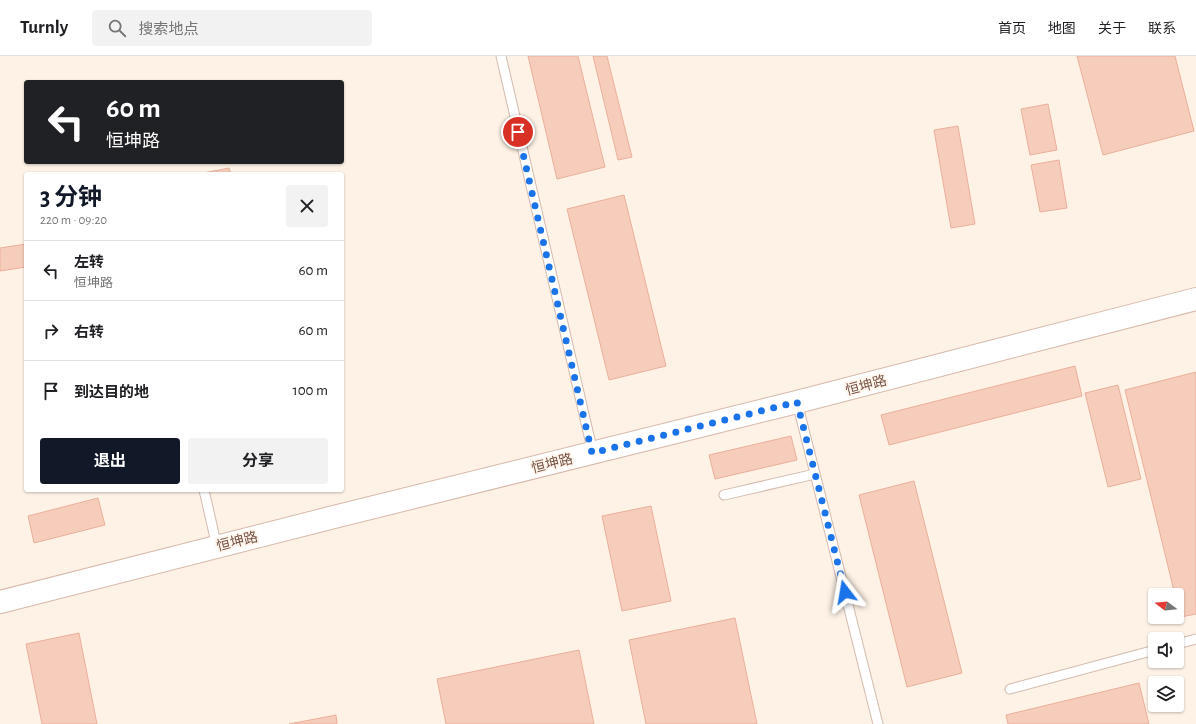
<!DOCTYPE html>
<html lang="zh">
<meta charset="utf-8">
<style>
:root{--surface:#fff;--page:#f2f2f2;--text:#202124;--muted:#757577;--line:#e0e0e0;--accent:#111827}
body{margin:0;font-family:"Alegreya Sans","Noto Sans SC",sans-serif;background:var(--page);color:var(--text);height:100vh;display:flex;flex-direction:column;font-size:15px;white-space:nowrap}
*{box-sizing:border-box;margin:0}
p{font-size:13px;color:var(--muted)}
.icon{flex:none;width:22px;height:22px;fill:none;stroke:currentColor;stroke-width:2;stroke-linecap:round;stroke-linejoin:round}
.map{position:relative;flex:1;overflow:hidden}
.details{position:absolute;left:24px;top:116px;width:320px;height:320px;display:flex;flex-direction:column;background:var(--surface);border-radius:4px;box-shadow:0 1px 3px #0004}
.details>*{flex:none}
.banner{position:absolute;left:24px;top:24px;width:320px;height:84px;border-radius:4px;box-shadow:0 1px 3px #0004;background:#202124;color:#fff;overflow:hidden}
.needle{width:26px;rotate:286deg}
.controls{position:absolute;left:1148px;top:532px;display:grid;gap:8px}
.controls a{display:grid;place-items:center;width:36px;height:36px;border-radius:4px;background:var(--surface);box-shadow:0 1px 3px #0004;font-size:20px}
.pin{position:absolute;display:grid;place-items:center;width:34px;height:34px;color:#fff;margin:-17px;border:2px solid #fff;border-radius:50%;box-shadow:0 1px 4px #0007}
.me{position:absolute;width:44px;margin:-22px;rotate:346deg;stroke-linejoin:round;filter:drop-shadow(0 0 3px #0008)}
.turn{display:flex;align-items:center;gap:14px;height:84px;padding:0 16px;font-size:18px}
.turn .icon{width:52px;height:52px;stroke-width:2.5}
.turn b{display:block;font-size:28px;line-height:34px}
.round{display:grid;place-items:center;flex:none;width:42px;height:42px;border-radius:4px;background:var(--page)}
.overview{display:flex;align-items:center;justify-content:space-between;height:68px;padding:0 16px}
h1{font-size:24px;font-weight:700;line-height:30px;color:var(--accent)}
.action{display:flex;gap:8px;margin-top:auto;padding:8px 16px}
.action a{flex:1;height:46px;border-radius:4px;background:var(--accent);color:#fff;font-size:16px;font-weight:700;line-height:46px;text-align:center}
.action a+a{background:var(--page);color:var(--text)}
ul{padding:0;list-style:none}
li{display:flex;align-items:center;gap:12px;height:60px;padding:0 16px;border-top:1px solid var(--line)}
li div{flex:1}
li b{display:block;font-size:15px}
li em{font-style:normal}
header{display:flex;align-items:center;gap:24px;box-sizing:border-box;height:56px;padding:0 20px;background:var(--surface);border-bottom:1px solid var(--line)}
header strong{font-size:19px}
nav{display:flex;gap:22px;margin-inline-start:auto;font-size:14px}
.search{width:280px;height:36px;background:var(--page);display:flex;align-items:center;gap:10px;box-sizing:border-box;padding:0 14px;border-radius:4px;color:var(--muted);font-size:15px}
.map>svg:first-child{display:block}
.building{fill:#f6ccbb;stroke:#eaaf9a}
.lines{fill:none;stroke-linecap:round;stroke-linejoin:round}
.lane-casing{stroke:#d4baad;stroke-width:11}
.secondary-casing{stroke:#d7b9aa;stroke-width:24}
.lane{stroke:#fff;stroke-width:9}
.secondary{stroke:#fff;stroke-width:22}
.route{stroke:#1a73e8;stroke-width:7;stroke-dasharray:0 12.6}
.labels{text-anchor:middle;stroke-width:4;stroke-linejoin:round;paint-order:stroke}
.street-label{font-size:14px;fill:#7a5448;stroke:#fff6ee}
</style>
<header>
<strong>Turnly</strong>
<div class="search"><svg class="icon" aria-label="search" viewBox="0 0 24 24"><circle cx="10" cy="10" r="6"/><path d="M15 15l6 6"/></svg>搜索地点</div>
<nav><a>首页</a><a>地图</a><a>关于</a><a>联系</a></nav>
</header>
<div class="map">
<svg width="1196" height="668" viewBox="0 0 1196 668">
<rect width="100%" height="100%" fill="#fef2e6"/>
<g class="building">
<path d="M 528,0 L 578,0 L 605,111 L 557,123 Z"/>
<path d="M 593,0 L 607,0 L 632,101 L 618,104 Z"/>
<path d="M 1077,0 L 1175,0 L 1194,75 L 1103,99 Z"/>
<path d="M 1048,48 L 1057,94 L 1030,99 L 1021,53 Z"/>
<path d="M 958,70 L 975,168 L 951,172 L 934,74 Z"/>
<path d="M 1059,104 L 1067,152 L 1040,156 L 1031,109 Z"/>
<path d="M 229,112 L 231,118 L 198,118 Z"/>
<path d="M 624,139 L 666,310 L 609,324 L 567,153 Z"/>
<path d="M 26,188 L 26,211 L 0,215 L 0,192 Z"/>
<path d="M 1075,310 L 1082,340 L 889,389 L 881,359 Z"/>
<path d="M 1196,316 L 1196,558 L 1181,561 L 1177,547 L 1177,539 L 1175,539 L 1125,334 Z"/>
<path d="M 1118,329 L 1141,423 L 1108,431 L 1085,337 Z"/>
<path d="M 791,380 L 797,404 L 715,423 L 709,399 Z"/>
<path d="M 914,425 L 962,617 L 907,631 L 859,439 Z"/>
<path d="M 98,442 L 105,469 L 34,487 L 28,460 Z"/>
<path d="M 651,450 L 671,545 L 622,555 L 602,460 Z"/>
<path d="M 735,562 L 757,668 L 646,668 L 629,584 Z"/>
<path d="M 79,577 L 97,668 L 42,668 L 26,588 Z"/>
<path d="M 579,594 L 594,668 L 446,668 L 437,623 Z"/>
<path d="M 1139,627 L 1149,668 L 1008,668 L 1006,659 Z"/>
<path d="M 336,659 L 337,668 L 289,668 Z"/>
</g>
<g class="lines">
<defs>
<g id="lane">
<path d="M 501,0 L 593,397"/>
<path d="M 797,346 L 878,668"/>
<path d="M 204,434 L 217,491"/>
<path d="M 724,439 L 815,418"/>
<path d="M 1177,588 L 1196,583"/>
<path d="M 1010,633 L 1155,594"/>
</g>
<path id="secondary" d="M 0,546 L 330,462 L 797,346 L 1196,243"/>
</defs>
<use href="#lane" class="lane-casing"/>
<use href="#secondary" class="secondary-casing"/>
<use href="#lane" class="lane"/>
<use href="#secondary" class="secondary"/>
</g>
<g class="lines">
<path class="route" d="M 518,76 L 592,397 L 797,346 L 845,536"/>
</g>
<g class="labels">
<g class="street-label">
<text transform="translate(866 329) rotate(-15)" y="5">恒坤路</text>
<text transform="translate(552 407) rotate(-14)" y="5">恒坤路</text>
<text transform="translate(237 485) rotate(-14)" y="5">恒坤路</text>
</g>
</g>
</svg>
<div class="controls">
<a><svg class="needle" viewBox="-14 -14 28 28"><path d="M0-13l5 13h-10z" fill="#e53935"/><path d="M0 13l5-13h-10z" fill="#757577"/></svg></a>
<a><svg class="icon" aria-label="sound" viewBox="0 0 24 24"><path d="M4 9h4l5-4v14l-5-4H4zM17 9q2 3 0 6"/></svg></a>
<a><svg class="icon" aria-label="layers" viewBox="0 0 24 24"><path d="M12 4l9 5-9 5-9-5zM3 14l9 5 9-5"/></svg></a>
</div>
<div class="pin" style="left:518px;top:76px;background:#d93025"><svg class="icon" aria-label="arrive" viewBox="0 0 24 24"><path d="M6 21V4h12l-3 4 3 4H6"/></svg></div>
<svg class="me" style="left:845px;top:536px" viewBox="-20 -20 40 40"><path d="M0-17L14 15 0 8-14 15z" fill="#1a73e8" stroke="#fff" stroke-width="4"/></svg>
<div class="banner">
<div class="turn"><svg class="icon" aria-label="left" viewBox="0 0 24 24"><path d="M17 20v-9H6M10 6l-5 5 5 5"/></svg><div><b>60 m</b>恒坤路</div></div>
</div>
<section class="details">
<div class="overview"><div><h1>3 分钟</h1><p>220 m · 09:20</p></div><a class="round"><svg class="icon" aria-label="close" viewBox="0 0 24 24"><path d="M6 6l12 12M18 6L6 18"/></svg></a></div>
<ul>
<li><svg class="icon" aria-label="left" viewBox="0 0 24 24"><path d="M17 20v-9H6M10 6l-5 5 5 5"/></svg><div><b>左转</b><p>恒坤路</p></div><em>60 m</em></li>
<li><svg class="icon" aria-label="right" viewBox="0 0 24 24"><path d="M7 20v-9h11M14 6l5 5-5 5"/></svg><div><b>右转</b></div><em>60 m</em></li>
<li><svg class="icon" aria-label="arrive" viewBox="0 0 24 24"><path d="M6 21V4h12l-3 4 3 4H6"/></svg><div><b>到达目的地</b></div><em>100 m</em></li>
</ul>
<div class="action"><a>退出</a><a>分享</a></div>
</section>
</div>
